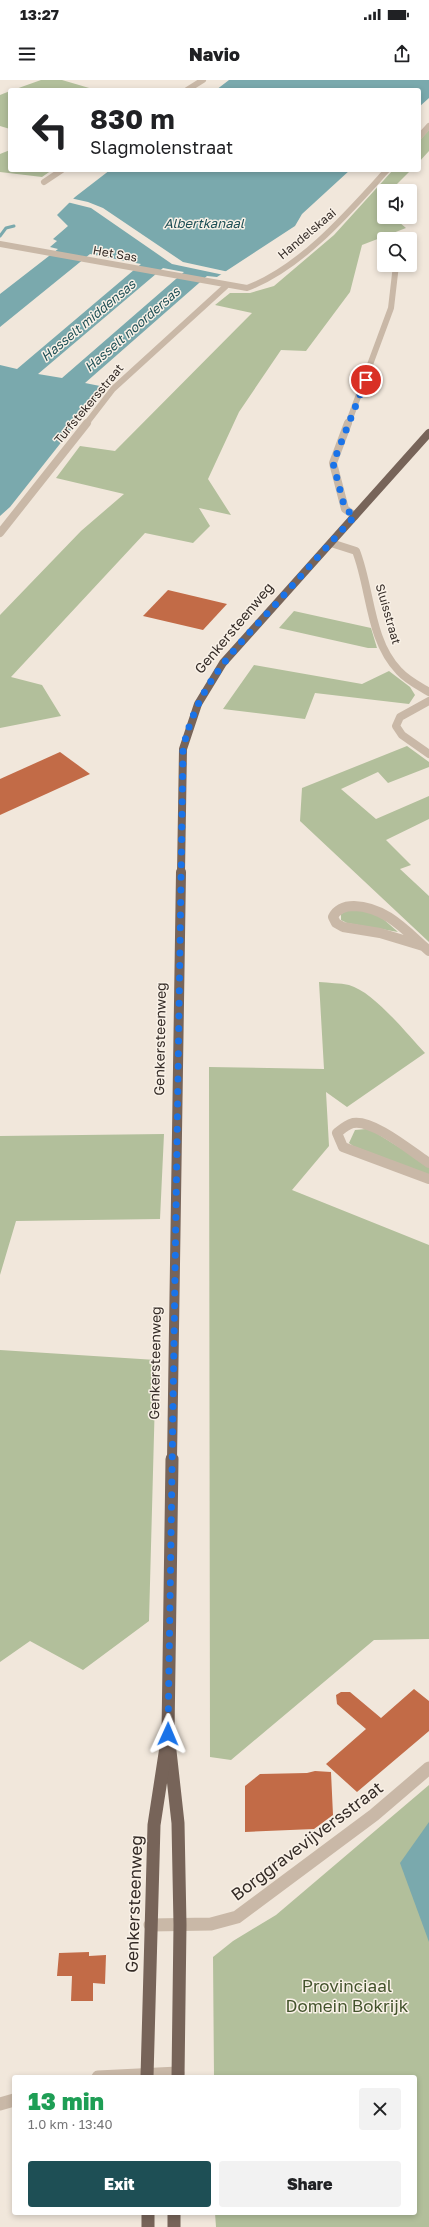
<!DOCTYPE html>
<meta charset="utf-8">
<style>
:root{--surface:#fff;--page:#f2f2f2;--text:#202124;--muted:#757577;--accent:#1e4f55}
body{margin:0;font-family:"Golos Text",sans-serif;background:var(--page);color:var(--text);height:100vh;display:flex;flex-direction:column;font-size:15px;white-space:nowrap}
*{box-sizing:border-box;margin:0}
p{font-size:13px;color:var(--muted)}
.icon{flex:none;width:22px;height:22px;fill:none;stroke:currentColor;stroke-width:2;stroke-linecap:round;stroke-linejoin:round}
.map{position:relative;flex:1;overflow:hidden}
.drawer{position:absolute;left:12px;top:1995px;width:405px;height:140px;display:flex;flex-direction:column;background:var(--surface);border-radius:4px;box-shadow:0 2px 6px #0003}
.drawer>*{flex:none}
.hud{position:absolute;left:8px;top:8px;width:413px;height:84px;border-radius:4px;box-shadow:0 2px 6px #0003;background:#fff;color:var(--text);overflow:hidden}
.fabs{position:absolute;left:377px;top:104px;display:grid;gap:8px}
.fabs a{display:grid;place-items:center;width:40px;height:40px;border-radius:4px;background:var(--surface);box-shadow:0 2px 6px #0003;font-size:20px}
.pin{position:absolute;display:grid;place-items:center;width:34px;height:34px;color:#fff;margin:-17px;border:2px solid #fff;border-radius:50%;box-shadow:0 1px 4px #0007}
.me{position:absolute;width:44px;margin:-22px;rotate:1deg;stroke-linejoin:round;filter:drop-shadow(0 0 3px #0008)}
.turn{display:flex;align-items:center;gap:14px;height:84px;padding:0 16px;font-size:18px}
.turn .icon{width:52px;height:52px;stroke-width:2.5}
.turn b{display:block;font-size:28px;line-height:34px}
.round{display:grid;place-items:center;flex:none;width:42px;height:42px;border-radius:4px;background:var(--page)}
.head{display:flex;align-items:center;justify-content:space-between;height:68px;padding:0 16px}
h1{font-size:24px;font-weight:800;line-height:30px;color:#1e9e55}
.cta{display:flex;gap:8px;margin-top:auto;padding:8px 16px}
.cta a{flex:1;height:46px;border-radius:4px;background:var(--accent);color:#fff;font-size:16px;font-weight:800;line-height:46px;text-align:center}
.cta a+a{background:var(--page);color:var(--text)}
.status{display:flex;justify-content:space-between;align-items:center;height:28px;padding:0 20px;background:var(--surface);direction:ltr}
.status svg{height:11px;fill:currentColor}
header{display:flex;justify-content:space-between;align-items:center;height:52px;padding:0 16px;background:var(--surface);font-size:18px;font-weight:800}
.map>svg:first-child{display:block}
.green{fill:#b2bf9b}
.water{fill:#7aa9ad;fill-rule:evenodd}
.pier{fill:#f1e7db}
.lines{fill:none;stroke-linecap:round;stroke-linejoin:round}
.stream{stroke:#7aa9ad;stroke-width:3}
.building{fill:#c26b47}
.minor-far3{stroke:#c9b8a7;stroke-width:6}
.minor-far2{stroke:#c9b8a7;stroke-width:8}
.minor-far1{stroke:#c9b8a7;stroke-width:10}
.minor{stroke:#c9b8a7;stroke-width:13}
.major-far2{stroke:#776459;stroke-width:8}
.major-far1{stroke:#776459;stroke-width:10}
.major{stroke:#776459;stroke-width:13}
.route{stroke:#1a73e8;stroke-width:7;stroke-dasharray:0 12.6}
.labels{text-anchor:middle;stroke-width:3;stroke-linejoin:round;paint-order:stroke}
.far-street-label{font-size:12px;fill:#352c27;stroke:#f9f1e7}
.far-water-label{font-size:13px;font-style:italic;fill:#1e4f55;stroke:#f9f1e7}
.street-label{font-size:14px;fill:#352c27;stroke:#f9f1e7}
.near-street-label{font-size:17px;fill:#352c27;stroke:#f9f1e7}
.near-park-label{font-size:17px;fill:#43532c;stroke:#f9f1e7}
</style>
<div class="status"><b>13:27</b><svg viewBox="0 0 49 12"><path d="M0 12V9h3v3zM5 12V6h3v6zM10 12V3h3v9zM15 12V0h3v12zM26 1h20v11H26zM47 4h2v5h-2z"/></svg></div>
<header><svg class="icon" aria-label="menu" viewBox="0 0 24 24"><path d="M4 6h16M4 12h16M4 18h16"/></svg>Navio<svg class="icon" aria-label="share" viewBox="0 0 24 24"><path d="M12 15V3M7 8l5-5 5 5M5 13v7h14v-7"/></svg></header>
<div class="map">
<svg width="429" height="2147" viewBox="0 0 429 2147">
<rect width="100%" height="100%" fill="#f1e7db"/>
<g class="green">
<path d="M 41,0 L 62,0 L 96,10 L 13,10 Z"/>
<path d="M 10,11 L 10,49 L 0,46 L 0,15 Z"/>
<path d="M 429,50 L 429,71 L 419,82 L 419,61 Z"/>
<path d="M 10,70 L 10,90 L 52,90 L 42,97 L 0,92 L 0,74 Z"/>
<path d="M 393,90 L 411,90 L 390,111 L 384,111 L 384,118 L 377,124 L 384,130 L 384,137 L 393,137 L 406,148 L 362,165 L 350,212 L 306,271 L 281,270 L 239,332 L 208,399 L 231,435 L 199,428 L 210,446 L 193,463 L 145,453 L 11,597 L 42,605 L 61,636 L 0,648 L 0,535 L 81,451 L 124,414 L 56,398 L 80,366 L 115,371 L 252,233 L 215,225 L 230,213 L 250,213 L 274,206 L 334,155 Z"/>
<path d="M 294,531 L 371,548 L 377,568 L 368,568 L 279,548 Z"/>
<path d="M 254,585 L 362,604 L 389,591 L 410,607 L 415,615 L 409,624 L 315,613 L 305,639 L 223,629 Z"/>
<path d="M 407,666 L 429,682 L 429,687 L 388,703 L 378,692 L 341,709 L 376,739 L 429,716 L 429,739 L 386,760 L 411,785 L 400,789 L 429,816 L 429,862 L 300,741 L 302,708 Z"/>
<path d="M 348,830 L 373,830 L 398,852 L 347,843 L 341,840 L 341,834 Z"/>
<path d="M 319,902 C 329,903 340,903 349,905 C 374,912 407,954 425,973 L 347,1027 L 326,1012 L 329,1066 L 292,1110 L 429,1165 L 429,1559 L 374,1560 L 231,1680 L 210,1677 L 209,987 L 324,989 Z"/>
<path d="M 366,1049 L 373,1051 L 429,1086 L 429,1095 L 353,1066 L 349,1063 L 355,1050 Z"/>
<path d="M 164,1054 L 160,1139 L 16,1141 L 0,1195 L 0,1056 Z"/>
<path d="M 0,1270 L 156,1280 L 149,1541 L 83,1590 L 30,1561 L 0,1582 Z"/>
<path d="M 429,1705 L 429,2147 L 216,2147 L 215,2133 L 415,2133 L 415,1997 L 214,1997 L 213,1877 L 233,1861 L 276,1835 Z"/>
</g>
<g class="water">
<path d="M 229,0 L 429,0 L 429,18 L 419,27 L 419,10 L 216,10 Z"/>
<path d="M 110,90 L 350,90 L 302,134 L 295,146 L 217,197 L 207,196 L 85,303 L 105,307 L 10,427 L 0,436 L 0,285 L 17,289 L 141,184 L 90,174 L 0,247 L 0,214 L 58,169 L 50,167 L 57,161 L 53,159 L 68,146 L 57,135 L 75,117 ZM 163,188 L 184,192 L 62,298 L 38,294 Z"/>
<path d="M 429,1742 L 429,1862 L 400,1783 Z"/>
</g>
<path class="pier" d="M 70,118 L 88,122 L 103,128 L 183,182 L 229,192 L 224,195 L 172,184 L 91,128 L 67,122 Z"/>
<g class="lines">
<path class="stream" d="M 0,156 L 6,148 L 14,146"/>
</g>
<g class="building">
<path d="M 168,510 L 227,524 L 203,550 L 143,536 Z"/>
<path d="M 60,672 L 90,694 L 0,735 L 0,699 Z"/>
<path d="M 414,1609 L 429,1621 L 429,1651 L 357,1712 L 326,1684 L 366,1649 L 337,1624 L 336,1615 L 341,1612 L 350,1612 L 381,1638 Z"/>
<path d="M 315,1691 L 331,1692 L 333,1735 L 314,1749 L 245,1752 L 245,1706 L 260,1694 L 307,1693 Z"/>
<path d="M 89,1872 L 89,1876 L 106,1875 L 105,1904 L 93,1903 L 93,1921 L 71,1921 L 72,1896 L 57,1896 L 59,1873 Z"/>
</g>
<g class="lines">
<g class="minor-far3">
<path d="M 187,10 L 203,0"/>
<path d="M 419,57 L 429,46"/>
<path d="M 44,102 L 62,90"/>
<path d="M 0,164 L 247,208 C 301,188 349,132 387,90"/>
<path d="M 86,344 L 113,309 L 226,206"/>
<path d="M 348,344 L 391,228 L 396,185"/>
</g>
<g class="minor-far2">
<path d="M 348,343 L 333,383 L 345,429 L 355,436"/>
<path d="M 0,453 L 87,343"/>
<path d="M 331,463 L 356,471 C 371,509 369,560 399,591 C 407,600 419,606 429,612"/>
<path d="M 429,621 L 400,637 L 396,646 L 402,655 L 429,674"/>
</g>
<g class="minor-far1">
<path d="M 423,866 L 380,853 L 343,847 L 336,843 L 333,837 C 337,829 345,826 354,826 C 386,827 406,851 429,871"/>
<path d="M 429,1083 C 412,1072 373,1039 353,1043 C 346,1045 342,1049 337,1053 L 343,1067 L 429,1099"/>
</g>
<g class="minor">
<path d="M 150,1845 L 211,1844 L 237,1837 L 374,1735 L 429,1688"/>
<path d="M 98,1997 L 178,1993"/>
<path d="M 0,2024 L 14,2020"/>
</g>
<path class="major-far2" d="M 181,793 L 183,669 L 198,624 L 223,583 L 429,353"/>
<path class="major-far1" d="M 172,1380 L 181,792"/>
<g class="major">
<path d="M 172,1379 L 168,1653 L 178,1743 L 180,1845 L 178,1997"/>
<path d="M 147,1997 L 154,1745 L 166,1667"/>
<path d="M 148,2133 L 148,2147"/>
<path d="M 174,2133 L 174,2147"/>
</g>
</g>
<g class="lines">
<path class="route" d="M 168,1654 L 183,669 C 197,605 233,571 275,525 C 302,495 328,465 355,436 L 345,429 L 333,383 L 366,300"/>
</g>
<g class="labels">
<g class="far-street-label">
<text transform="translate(307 154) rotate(-40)" y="4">Handelskaai</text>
<text transform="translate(115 174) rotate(10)" y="4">Het Sas</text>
<text transform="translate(89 324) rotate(-50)" y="4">Turfstekersstraat</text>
<text transform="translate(388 534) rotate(74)" y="4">Sluisstraat</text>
</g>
<g class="far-water-label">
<text x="204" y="148">Albertkanaal</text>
<text transform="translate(88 240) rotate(-40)" y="5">Hasselt middensas</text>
<text transform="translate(132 249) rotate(-41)" y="5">Hasselt noordersas</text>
</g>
<g class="street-label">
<text transform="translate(234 548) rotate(-50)" y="5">Genkersteenweg</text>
<text transform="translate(160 959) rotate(-89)" y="5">Genkersteenweg</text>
<text transform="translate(155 1283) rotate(-89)" y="5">Genkersteenweg</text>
</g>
<g class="near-street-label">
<text transform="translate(307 1761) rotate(-37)" y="6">Borggravevijversstraat</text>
<text transform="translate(134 1824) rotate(-88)" y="6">Genkersteenweg</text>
</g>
<g class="near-park-label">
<text x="347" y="1912">Provinciaal<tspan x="347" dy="20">Domein Bokrijk</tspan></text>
</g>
</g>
</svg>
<div class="fabs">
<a><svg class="icon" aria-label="sound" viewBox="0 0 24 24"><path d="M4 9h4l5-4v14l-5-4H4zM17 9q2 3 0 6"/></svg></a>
<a><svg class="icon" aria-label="search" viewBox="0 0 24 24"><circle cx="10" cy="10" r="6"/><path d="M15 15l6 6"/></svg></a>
</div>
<div class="pin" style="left:366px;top:300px;background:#d93025"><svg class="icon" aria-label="arrive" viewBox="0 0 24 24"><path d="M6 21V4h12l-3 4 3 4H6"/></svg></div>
<svg class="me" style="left:168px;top:1654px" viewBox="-20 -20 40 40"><path d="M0-17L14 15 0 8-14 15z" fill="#1a73e8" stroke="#fff" stroke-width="4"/></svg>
<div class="hud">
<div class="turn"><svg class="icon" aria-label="left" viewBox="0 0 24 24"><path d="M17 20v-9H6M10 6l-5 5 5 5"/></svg><div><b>830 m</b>Slagmolenstraat</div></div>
</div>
<section class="drawer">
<div class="head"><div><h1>13 min</h1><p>1.0 km · 13:40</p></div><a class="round"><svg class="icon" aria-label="close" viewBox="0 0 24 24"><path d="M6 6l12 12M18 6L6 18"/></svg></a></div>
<div class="cta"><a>Exit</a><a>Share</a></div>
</section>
</div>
